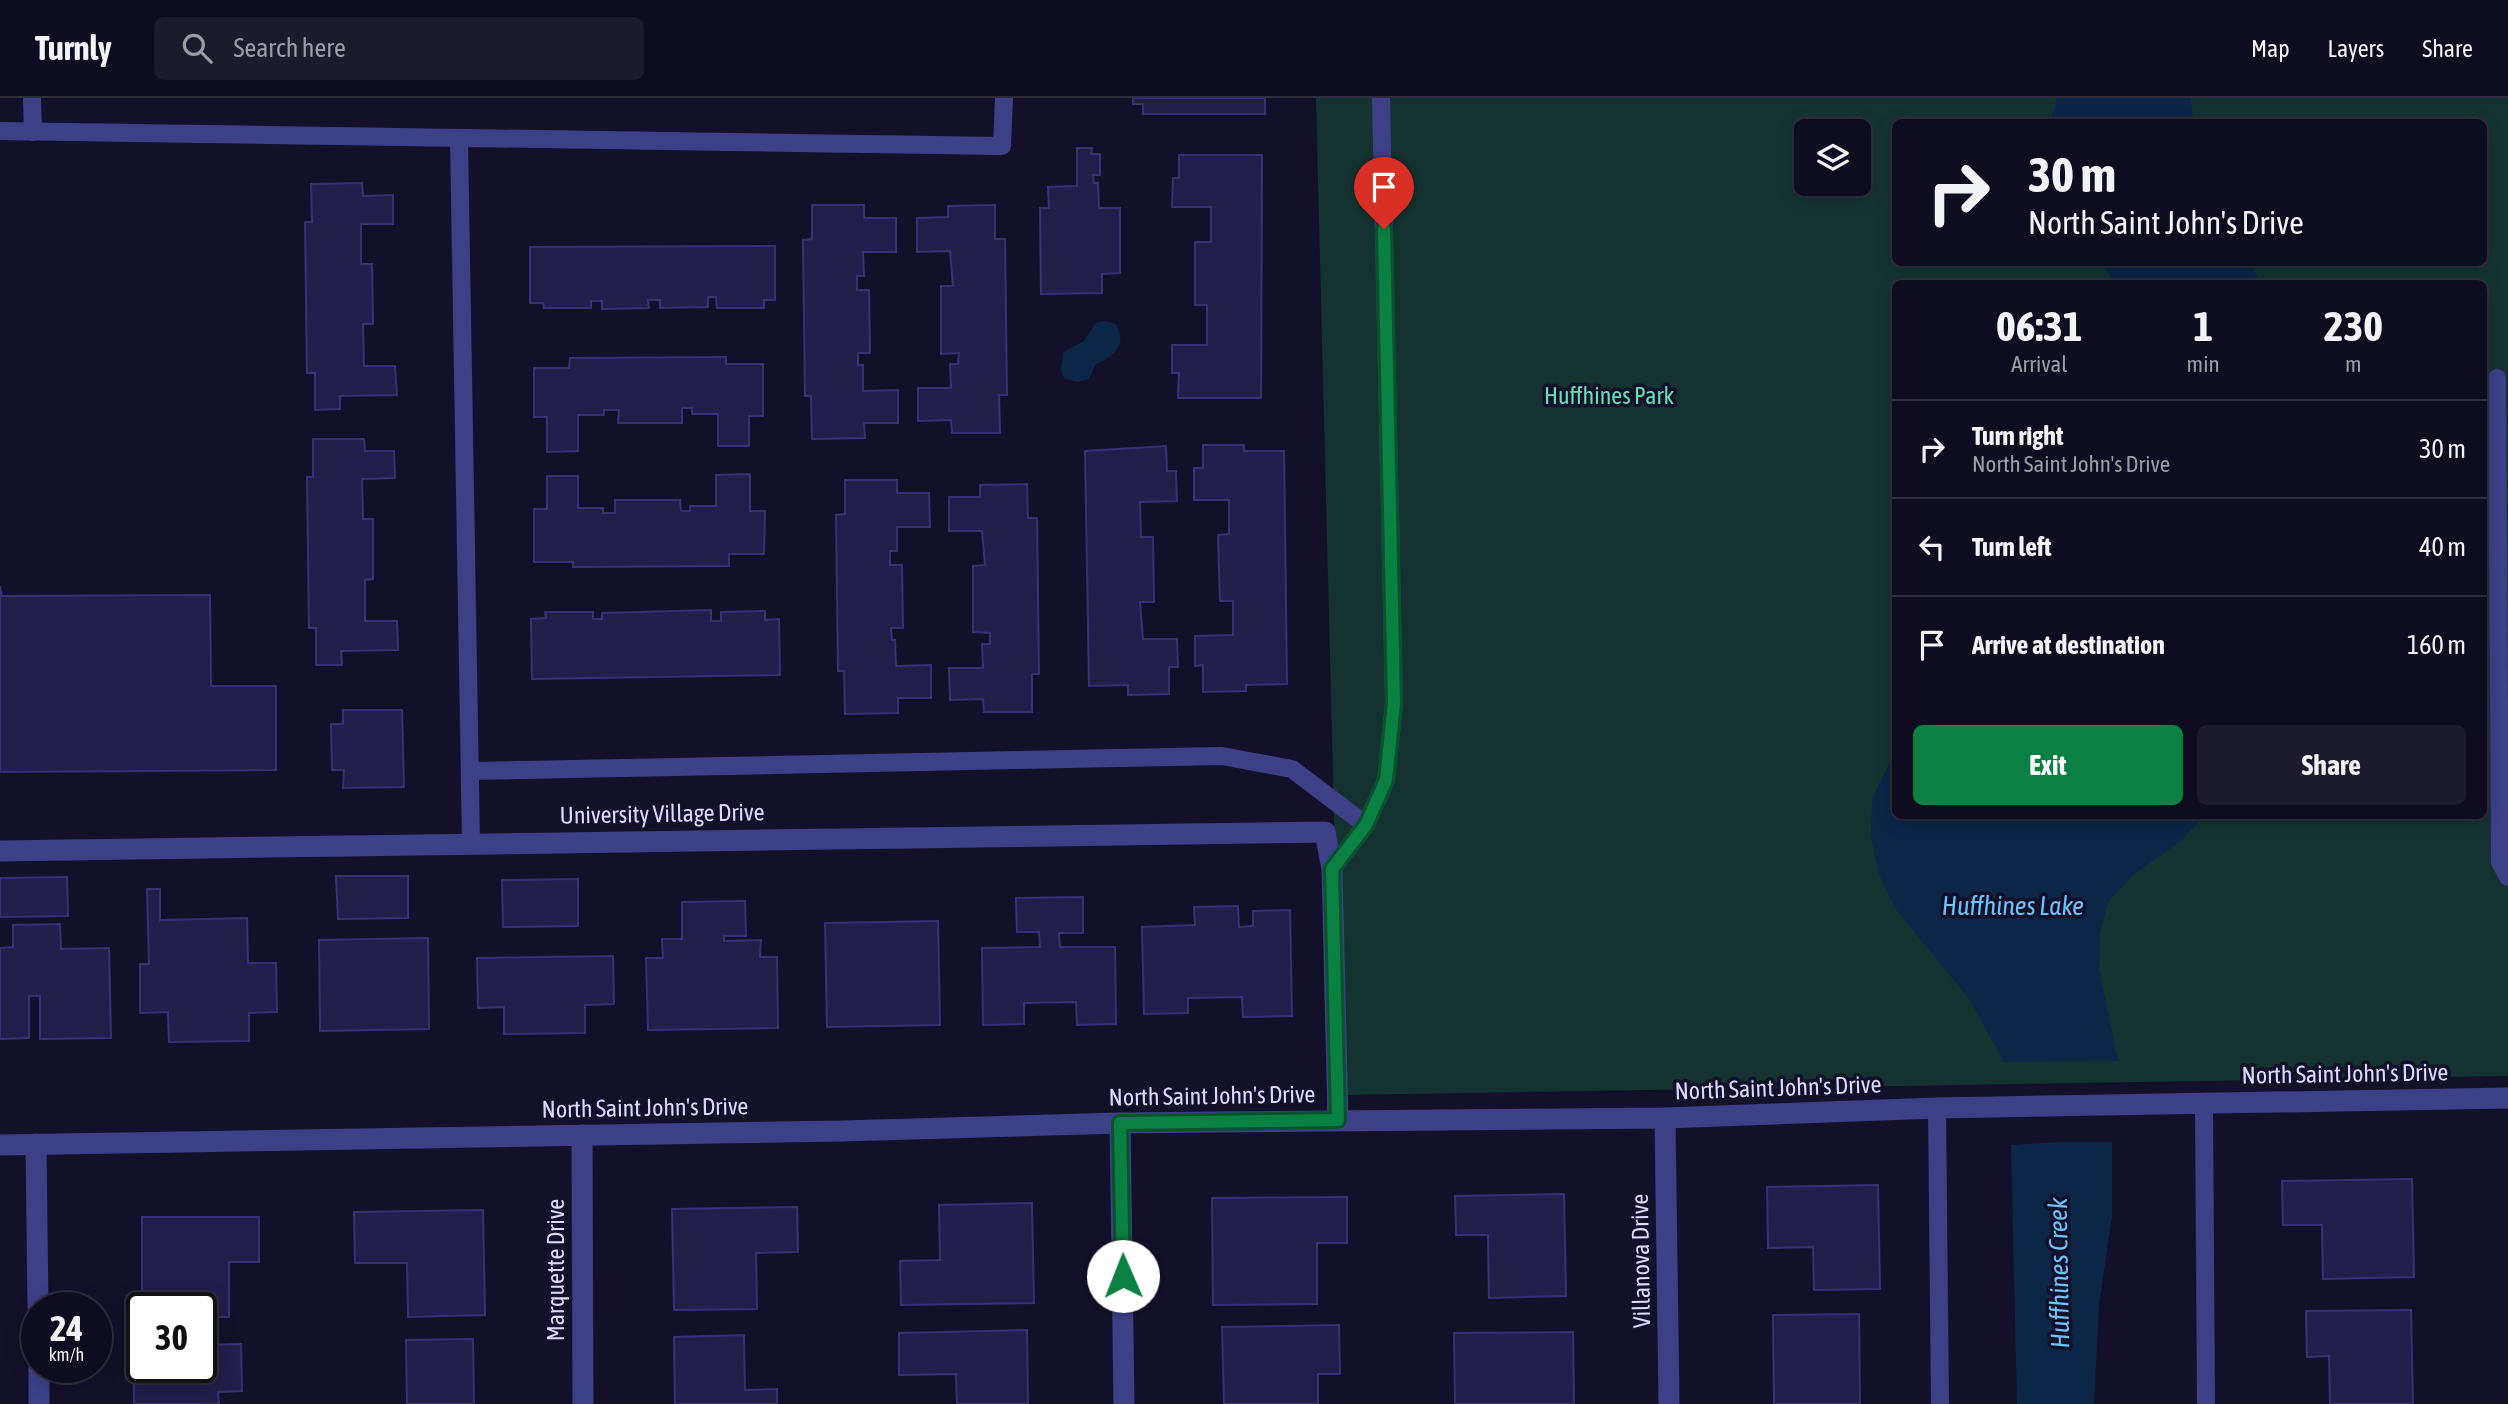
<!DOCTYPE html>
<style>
:root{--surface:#0e0d1f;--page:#1c1b2c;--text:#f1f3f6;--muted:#9b9ca4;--line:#2e2d3d;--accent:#0b8043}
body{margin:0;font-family:"Asap Condensed",sans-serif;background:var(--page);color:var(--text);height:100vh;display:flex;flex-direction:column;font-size:26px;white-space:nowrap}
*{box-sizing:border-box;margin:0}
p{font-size:23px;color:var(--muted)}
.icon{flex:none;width:38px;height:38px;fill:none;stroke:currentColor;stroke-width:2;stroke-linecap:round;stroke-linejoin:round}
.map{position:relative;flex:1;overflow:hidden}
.sheet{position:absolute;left:1892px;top:182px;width:595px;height:539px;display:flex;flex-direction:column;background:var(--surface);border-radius:10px;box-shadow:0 4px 18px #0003,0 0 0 2px var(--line)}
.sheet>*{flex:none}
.guide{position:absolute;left:1892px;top:21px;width:595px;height:147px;border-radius:10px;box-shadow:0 4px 18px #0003,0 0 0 2px var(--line);background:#0e0d1f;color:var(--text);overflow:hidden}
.controls{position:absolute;left:1794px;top:21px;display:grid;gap:14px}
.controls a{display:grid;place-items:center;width:77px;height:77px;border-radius:10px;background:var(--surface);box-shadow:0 4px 18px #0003,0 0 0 2px var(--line);font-size:35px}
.speed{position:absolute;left:21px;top:1194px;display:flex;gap:14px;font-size:35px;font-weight:700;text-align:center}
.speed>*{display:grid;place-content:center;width:91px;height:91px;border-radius:50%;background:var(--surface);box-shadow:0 4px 18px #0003,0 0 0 2px var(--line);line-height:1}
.speed small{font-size:18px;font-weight:400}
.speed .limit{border:4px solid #111;border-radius:10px;background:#fff;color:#111}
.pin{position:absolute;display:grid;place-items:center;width:60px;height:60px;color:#fff;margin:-72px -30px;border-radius:50% 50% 50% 0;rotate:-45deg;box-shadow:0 0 7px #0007}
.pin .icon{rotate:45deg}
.me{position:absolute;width:77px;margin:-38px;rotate:359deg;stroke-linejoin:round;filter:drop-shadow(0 0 5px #0008)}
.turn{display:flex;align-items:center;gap:24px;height:147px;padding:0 21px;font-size:32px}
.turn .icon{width:91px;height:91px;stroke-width:2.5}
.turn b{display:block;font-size:49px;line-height:60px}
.eta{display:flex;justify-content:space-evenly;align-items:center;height:119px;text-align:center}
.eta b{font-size:42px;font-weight:700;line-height:49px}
.button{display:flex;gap:14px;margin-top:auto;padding:14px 21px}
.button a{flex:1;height:80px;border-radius:10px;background:var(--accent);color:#fff;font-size:28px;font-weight:700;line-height:80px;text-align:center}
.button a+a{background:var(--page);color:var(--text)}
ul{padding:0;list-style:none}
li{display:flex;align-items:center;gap:21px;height:98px;padding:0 21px;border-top:2px solid var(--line)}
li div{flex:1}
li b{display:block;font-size:26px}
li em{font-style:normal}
header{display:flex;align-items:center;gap:42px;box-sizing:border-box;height:98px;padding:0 35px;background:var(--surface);border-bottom:2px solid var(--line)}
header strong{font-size:33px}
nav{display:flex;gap:38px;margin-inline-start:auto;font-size:24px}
.search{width:490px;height:63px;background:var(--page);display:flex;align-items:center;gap:18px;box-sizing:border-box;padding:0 24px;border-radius:10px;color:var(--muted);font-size:26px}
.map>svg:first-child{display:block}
.green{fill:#143330;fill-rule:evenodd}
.water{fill:#0c2648}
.building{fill:#231d4a;stroke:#383076;stroke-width:2}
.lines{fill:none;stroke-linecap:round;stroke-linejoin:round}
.lane{stroke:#3d4087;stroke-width:18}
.street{stroke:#3d4087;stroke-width:21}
.route-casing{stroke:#07532c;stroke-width:18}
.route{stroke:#0b8043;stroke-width:12}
.labels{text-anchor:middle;stroke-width:7;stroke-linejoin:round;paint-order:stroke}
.park-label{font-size:24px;fill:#65dfb7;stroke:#131129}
.street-label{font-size:24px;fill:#dbdafe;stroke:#131129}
.water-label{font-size:26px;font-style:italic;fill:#69c4fd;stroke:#131129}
</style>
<header>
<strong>Turnly</strong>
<div class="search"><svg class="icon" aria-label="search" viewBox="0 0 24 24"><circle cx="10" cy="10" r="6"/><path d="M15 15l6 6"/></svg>Search here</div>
<nav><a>Map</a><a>Layers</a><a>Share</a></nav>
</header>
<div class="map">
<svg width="2508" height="1306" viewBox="0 0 2508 1306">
<rect width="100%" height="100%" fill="#131129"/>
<path class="green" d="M 1316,0 L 2508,0 L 2508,978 L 1341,997 ZM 1895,24 L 2483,24 L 2483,164 L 1895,164 ZM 1806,33 L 1858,33 L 1858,86 L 1806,86 ZM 1895,186 L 2483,186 L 2483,718 L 1895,718 Z"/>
<g class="water">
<path d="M 2057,0 L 2191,0 L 2193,24 L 2050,24 Z"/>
<path d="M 2102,165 L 2251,165 L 2261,185 L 2114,185 Z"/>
<path d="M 1103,223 L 1115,226 C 1129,245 1114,259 1096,266 L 1089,281 L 1077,284 L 1065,281 L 1061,272 L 1063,254 L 1084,243 L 1095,226 Z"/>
<path d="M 1895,655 L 1895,718 L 2204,718 L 2183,741 L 2131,779 L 2108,804 L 2100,835 L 2099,870 L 2118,963 L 2004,964 L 1969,901 L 1894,809 L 1878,774 L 1871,737 L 1872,701 Z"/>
<path d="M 2057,1044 L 2112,1044 L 2112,1118 L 2099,1207 L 2094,1306 L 2017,1306 L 2011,1047 Z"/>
</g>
<g class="building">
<path d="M 1133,0 L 1265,0 L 1265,16 L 1143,16 L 1143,6 L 1133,6 Z"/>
<path d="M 1077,50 L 1092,50 L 1091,56 L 1100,56 L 1100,77 L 1093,77 L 1094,85 L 1098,85 L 1099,110 L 1120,110 L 1120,175 L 1102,176 L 1102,195 L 1041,196 L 1040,110 L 1049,110 L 1048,89 L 1077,88 Z"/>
<path d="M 1179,57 L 1262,57 L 1261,300 L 1178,300 L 1179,275 L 1172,275 L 1172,247 L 1207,247 L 1207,207 L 1195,207 L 1195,144 L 1211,144 L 1211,109 L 1172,109 L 1173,80 L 1179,80 Z"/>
<path d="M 362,85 L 363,98 L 393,97 L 393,126 L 361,126 L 361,166 L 372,166 L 373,226 L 363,226 L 364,268 L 395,268 L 397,297 L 340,298 L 340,311 L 315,312 L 315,275 L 307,275 L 305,124 L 312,124 L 311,86 Z"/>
<path d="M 812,107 L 864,107 L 864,120 L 896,120 L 896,154 L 863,154 L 864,178 L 857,178 L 857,192 L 869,192 L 870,255 L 858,255 L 858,267 L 863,267 L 863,293 L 898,292 L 898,325 L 864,325 L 865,340 L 812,341 L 811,298 L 805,298 L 803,142 L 812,141 Z"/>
<path d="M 995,107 L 995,141 L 1005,141 L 1007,297 L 999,297 L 1000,335 L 952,335 L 951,322 L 918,323 L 918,290 L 951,290 L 950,266 L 958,266 L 959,255 L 941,256 L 941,188 L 953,188 L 950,153 L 917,154 L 917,120 L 948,119 L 948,108 Z"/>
<path d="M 775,148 L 775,202 L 764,202 L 764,210 L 717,210 L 716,199 L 708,199 L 708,209 L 660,210 L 660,202 L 648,202 L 649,210 L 602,211 L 602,203 L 591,203 L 591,210 L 544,210 L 543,205 L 530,205 L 530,149 Z"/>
<path d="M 726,259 L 726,266 L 763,266 L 763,318 L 749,318 L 749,348 L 718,348 L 718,316 L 692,316 L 692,310 L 682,310 L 682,325 L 618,325 L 619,312 L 604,312 L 604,317 L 578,317 L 578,353 L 547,354 L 547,319 L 534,319 L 534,270 L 569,270 L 570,260 Z"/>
<path d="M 313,341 L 364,341 L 365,353 L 394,353 L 395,380 L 362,381 L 363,421 L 373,421 L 373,481 L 365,482 L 365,523 L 397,523 L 398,552 L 341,553 L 342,567 L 316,567 L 316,530 L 309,530 L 307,379 L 313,379 Z"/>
<path d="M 1203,347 L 1244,347 L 1244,353 L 1284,353 L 1287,586 L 1246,587 L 1246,593 L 1203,594 L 1203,567 L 1195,568 L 1195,538 L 1233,537 L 1233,503 L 1220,503 L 1218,437 L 1229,436 L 1229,402 L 1194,402 L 1194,370 L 1203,370 Z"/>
<path d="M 1166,348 L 1167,373 L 1176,373 L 1177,403 L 1140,404 L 1141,439 L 1153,439 L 1154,504 L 1140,504 L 1143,541 L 1177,541 L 1178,569 L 1169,569 L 1169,596 L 1128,597 L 1128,587 L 1089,588 L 1085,353 Z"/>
<path d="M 750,376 L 750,413 L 765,413 L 764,456 L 729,456 L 729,468 L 573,469 L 573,464 L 534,464 L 534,411 L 547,411 L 547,378 L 578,378 L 578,410 L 603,410 L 603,415 L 615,415 L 615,402 L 680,402 L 681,413 L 690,413 L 690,408 L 716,408 L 716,377 Z"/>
<path d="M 845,382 L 897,382 L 897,395 L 929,395 L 930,429 L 897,429 L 897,453 L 890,453 L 890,467 L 902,467 L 903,530 L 891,530 L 892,542 L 895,542 L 896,568 L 931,567 L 931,600 L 898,600 L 898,615 L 845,616 L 844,573 L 838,573 L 836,417 L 845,416 Z"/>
<path d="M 1027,386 L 1028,420 L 1037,420 L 1039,576 L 1032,576 L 1032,614 L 984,614 L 983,601 L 950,602 L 949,570 L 983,570 L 982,546 L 990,546 L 990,535 L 973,534 L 973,468 L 985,467 L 982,433 L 949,433 L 949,399 L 980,399 L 980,387 Z"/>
<path d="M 0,488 L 2,498 L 210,497 L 211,588 L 276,588 L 276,672 L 0,674 Z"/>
<path d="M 711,512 L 711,523 L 721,523 L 721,514 L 765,513 L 765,522 L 779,521 L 780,577 L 532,581 L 531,521 L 546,520 L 545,514 L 593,514 L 593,521 L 602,521 L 602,515 Z"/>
<path d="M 343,612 L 402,612 L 404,689 L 343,690 L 344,672 L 332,672 L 331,626 L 343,626 Z"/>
<path d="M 336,778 L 408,778 L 408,820 L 338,821 Z"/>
<path d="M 67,779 L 68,818 L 0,819 L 0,780 Z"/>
<path d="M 578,781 L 578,828 L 503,829 L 502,782 Z"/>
<path d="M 147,791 L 160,791 L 160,822 L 247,820 L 248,865 L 276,865 L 277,914 L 249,915 L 249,943 L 169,944 L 168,914 L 140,915 L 140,866 L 149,866 Z"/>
<path d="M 1083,799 L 1083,835 L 1059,835 L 1060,849 L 1115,849 L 1116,926 L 1077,927 L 1076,904 L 1024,905 L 1024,926 L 983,927 L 982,850 L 1040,849 L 1039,834 L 1017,834 L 1016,800 Z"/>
<path d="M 745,803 L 746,838 L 724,838 L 724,843 L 761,842 L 760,859 L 777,859 L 778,930 L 648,932 L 646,860 L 663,860 L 662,841 L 682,841 L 682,804 Z"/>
<path d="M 1238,808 L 1239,829 L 1253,828 L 1253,813 L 1290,812 L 1292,918 L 1243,919 L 1242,899 L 1188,900 L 1188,915 L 1144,916 L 1142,829 L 1195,827 L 1194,809 Z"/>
<path d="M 938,823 L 940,927 L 827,929 L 825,825 Z"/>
<path d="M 60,826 L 61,851 L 109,850 L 111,940 L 40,941 L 40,898 L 29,898 L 29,940 L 0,941 L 0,850 L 13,849 L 13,827 Z"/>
<path d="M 428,840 L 429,931 L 320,933 L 319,842 Z"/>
<path d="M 613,858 L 614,906 L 585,907 L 585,935 L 504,936 L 504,909 L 478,910 L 477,860 Z"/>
<path d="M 2412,1081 L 2414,1179 L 2323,1181 L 2322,1127 L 2283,1127 L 2282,1083 Z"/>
<path d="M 1878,1087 L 1880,1191 L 1814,1192 L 1813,1149 L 1768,1150 L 1767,1089 Z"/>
<path d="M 1564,1096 L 1566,1198 L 1489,1200 L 1488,1137 L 1456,1137 L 1455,1098 Z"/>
<path d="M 1347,1099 L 1347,1145 L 1317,1145 L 1317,1206 L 1213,1207 L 1212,1100 Z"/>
<path d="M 1032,1105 L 1034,1205 L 901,1207 L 900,1163 L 940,1162 L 939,1107 Z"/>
<path d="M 797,1109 L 798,1154 L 756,1155 L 757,1211 L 674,1212 L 672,1111 Z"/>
<path d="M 483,1112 L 485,1217 L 408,1219 L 407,1165 L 355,1165 L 354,1114 Z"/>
<path d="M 142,1119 L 259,1119 L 259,1164 L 229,1164 L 229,1219 L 201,1219 L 201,1209 L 142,1209 Z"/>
<path d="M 2411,1212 L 2413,1306 L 2330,1306 L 2329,1258 L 2307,1259 L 2306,1213 Z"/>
<path d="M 1859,1216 L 1860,1306 L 1774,1306 L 1773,1217 Z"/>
<path d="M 1339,1227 L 1340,1276 L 1318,1276 L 1318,1306 L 1224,1306 L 1222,1229 Z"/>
<path d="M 1027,1232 L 1028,1306 L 957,1306 L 956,1276 L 899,1277 L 899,1235 Z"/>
<path d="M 1573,1234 L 1574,1306 L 1455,1306 L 1454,1235 Z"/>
<path d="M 744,1237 L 745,1292 L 777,1291 L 777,1306 L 675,1306 L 674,1239 Z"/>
<path d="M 473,1241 L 474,1306 L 407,1306 L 406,1242 Z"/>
<path d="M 241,1246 L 242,1293 L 218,1294 L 219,1306 L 134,1306 L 133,1248 L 142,1248 L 142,1269 L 201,1269 L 201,1247 Z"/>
</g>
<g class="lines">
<g class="lane">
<path d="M 32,0 L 33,34"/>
<path d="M 0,33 L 1002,48 L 1004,0"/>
<path d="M 459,42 L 471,745"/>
<path d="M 2497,280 L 2500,764 L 2508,779"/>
<path d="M 470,673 L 1222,658 L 1292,671 L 1366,727"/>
<path d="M 1332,771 L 1366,727 L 1386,682 L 1394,605 L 1381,0"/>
<path d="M 2204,1005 L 2206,1306"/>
<path d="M 1937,1010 L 1940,1306"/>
</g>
<g class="street">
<path d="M 0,753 L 1325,734 L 1332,771 L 1338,1022"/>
<path d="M 1665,1020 L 1669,1306"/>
<path d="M 1120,1025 L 1124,1306"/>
<path d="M 582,1037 L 583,1306"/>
<path d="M 36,1046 L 38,1209"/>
<path d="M 0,1047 L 842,1033 L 1120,1025 L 1665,1020 L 1937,1010 L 2508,1000"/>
<path d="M 39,1269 L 39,1306"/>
</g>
</g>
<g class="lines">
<defs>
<path id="route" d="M 1123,1178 L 1120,1025 L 1338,1022 L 1332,771 L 1366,727 L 1386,682 L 1394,605 L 1384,131"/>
</defs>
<use href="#route" class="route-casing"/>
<use href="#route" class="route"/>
</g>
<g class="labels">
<g class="park-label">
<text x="1609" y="306">Huffhines Park</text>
</g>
<g class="street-label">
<text transform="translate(662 716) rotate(-1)" y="8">University Village Drive</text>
<text transform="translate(2345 976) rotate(-1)" y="8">North Saint John's Drive</text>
<text transform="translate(1778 990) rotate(-2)" y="8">North Saint John's Drive</text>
<text transform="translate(1212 998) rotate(-1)" y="8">North Saint John's Drive</text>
<text transform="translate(645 1010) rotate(-1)" y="8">North Saint John's Drive</text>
<text transform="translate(1641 1163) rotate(-91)" y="8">Villanova Drive</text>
<text transform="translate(556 1172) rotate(-90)" y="8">Marquette Drive</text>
</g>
<g class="water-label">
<text x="2013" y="817">Huffhines Lake</text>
<text transform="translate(2059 1175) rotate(-91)" y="9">Huffhines Creek</text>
</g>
</g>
</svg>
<div class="controls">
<a><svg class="icon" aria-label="layers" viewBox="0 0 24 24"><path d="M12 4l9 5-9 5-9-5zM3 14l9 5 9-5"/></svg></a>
</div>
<div class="speed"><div>24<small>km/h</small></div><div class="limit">30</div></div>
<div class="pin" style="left:1384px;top:131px;background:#d93025"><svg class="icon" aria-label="arrive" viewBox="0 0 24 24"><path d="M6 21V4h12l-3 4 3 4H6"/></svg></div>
<svg class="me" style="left:1123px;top:1178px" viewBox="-20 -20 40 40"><circle r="19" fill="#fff"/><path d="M0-13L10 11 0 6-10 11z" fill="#0b8043"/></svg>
<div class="guide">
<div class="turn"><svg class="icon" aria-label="right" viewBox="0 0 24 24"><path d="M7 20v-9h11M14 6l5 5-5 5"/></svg><div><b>30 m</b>North Saint John's Drive</div></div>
</div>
<section class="sheet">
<div class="eta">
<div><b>06:31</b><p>Arrival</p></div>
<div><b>1</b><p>min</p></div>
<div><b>230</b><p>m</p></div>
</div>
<ul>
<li><svg class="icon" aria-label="right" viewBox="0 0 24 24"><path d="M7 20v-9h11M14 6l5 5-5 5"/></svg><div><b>Turn right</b><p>North Saint John's Drive</p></div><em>30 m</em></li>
<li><svg class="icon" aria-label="left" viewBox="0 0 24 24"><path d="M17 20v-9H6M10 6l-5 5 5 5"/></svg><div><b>Turn left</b></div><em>40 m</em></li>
<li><svg class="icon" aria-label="arrive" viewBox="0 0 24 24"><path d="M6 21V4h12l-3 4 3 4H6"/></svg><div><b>Arrive at destination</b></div><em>160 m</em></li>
</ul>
<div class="button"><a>Exit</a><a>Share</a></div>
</section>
</div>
